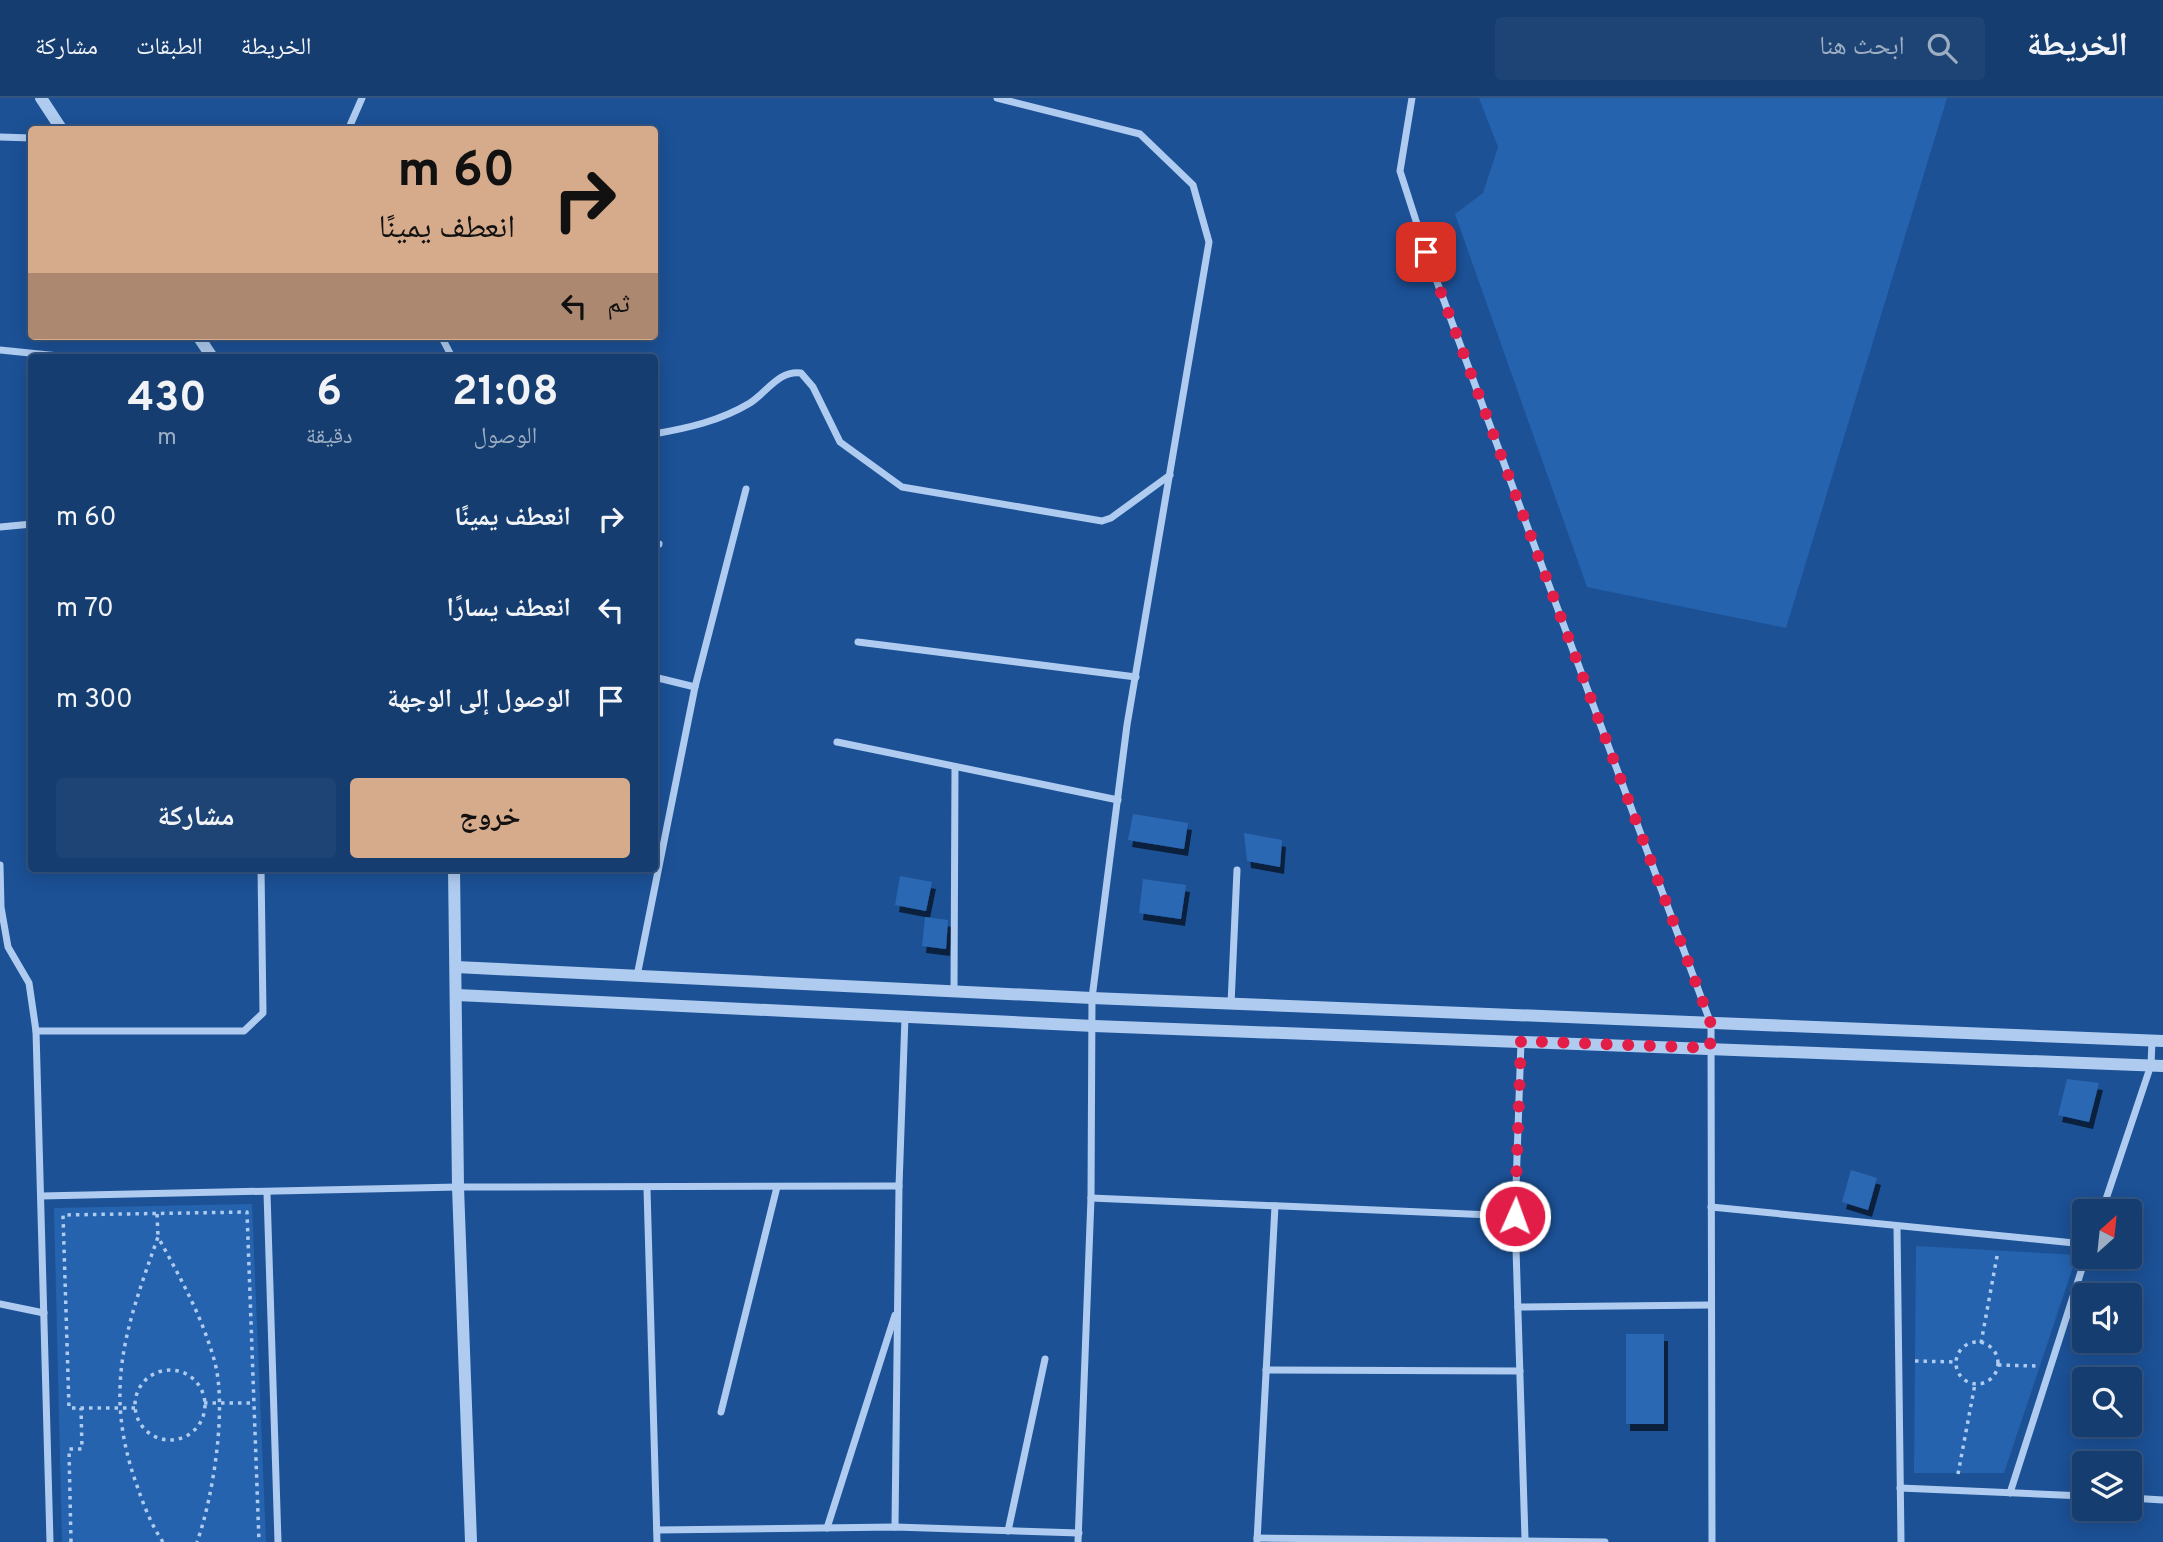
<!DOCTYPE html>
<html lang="ar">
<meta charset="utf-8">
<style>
:root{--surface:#153d70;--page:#1e4475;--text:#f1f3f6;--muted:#9daec3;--line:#345683;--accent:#d6ab8b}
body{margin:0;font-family:Overpass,"Noto Naskh Arabic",sans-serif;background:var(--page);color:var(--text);direction:rtl;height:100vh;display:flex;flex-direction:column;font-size:26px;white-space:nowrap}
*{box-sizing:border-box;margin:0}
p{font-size:23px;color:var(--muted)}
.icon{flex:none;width:38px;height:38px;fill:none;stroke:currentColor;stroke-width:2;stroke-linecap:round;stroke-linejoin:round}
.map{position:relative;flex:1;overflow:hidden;direction:ltr}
.drawer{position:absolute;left:28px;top:256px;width:630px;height:518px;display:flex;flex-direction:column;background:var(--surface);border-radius:7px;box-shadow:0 4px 18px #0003,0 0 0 2px var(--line);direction:rtl}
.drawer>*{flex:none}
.banner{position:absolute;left:28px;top:28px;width:630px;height:214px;border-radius:7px;box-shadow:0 4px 18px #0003,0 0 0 2px var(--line);direction:rtl;background:#d6ab8b;color:#111;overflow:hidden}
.needle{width:46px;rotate:27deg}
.controls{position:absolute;left:2072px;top:1101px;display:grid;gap:14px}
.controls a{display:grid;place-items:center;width:70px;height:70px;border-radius:7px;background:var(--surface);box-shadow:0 4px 18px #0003,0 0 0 2px var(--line);font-size:35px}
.pin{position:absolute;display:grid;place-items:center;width:60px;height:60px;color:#fff;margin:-30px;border-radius:14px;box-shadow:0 4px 10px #0006}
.me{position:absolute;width:77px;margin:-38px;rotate:2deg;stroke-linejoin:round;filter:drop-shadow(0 0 5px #0008)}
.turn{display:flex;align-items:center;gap:24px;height:147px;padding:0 28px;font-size:32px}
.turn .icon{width:91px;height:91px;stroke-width:2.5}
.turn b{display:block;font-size:49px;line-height:60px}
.then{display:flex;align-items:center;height:66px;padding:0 28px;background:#0003;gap:14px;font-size:26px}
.eta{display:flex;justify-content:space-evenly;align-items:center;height:119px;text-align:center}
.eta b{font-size:42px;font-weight:700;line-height:49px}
.button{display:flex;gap:14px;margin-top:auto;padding:14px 28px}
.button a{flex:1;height:80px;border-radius:7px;background:var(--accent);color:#111;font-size:28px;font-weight:700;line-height:80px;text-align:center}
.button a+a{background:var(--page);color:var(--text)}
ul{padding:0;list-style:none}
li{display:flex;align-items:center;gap:21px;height:91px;padding:0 28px}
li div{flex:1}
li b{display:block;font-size:26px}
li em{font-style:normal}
header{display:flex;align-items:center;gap:42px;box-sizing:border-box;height:98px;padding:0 35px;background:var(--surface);border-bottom:2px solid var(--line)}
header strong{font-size:33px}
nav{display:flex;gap:38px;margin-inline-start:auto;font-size:24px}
.search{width:490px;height:63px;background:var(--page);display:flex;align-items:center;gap:18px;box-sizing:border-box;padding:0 24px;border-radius:7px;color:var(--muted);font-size:26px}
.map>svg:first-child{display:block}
.green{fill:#2563af}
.building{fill:#2b68b4;filter:url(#shadow)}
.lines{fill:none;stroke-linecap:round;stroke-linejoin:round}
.path{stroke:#afccf0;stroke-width:3.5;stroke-dasharray:3.5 5;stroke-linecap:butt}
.minor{stroke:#afccf0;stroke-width:7}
.tertiary{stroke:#afccf0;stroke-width:12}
.route{stroke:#e11d48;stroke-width:12;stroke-dasharray:0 21.6}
</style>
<header>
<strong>الخريطة</strong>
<div class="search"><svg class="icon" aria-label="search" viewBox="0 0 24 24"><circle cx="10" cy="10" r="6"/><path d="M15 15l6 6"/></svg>ابحث هنا</div>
<nav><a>الخريطة</a><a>الطبقات</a><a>مشاركة</a></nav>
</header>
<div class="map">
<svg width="2163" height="1444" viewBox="0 0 2163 1444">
<defs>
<filter id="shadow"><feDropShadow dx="4" dy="7" stdDeviation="0" flood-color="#0009"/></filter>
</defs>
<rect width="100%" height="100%" fill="#1c5196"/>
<g class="green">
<path d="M 1479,0 L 1947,0 L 1786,530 L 1587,489 L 1455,116 L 1483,95 L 1498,49 Z"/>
<path d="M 252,1106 L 266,1444 L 62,1444 L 54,1110 Z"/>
<path d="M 1916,1148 L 2077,1157 L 2004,1375 L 1914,1375 Z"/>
</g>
<g class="building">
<path d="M 1133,716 L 1188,725 L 1184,751 L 1128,742 Z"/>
<path d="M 1244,735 L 1282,742 L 1280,769 L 1247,763 Z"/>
<path d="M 900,778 L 932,784 L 926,813 L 895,807 Z"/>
<path d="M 1143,781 L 1186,787 L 1181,821 L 1139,815 Z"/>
<path d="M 925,819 L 948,822 L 946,851 L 922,848 Z"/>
<path d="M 2067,981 L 2099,985 L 2089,1024 L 2058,1017 Z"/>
<path d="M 1851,1072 L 1877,1080 L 1868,1112 L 1842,1104 Z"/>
<rect x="1626" y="1236" width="38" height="90"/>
</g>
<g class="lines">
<g class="path">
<path d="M 157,1116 L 158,1138"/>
<circle cx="1977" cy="1265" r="21"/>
<path d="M 1981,1245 L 1998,1153"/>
<path d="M 1915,1263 L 1957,1264"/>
<path d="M 1998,1267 L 2038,1268"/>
<circle cx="170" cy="1307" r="35"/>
<path d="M 204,1305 L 254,1305"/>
<path d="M 135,1310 L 69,1310 L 63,1117 L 247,1114 L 259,1444"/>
<path d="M 1958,1376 L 1975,1286"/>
<path d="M 71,1444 L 69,1351 L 82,1351 L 81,1310"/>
<path d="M 163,1444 C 151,1427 143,1405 136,1385 C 103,1291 126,1229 158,1139 C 180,1179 203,1220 215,1265 C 227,1311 213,1400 197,1444"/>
</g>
<g class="minor">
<path d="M 997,0 L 1140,36 L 1193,87 L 1209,144 L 1127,627 L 1092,900 L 1091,1100 L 1078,1444"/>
<path d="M 1412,0 L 1400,73 L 1426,154 L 1711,926 L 1712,1444"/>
<path d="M 348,32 L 362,0"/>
<path d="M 0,39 L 32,40"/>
<path d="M 441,238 L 452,259"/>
<path d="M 0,252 L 69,259"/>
<path d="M 654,336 C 688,330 720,323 750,305 C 767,294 779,272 801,275 L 813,289 L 840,344 L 902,389 L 1102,423 L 1111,420 L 1170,377"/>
<path d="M 0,429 L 32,426"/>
<path d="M 654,445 L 659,446"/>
<path d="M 858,544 L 1136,579"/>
<path d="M 654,579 L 695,589"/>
<path d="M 837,644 L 1118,702"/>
<path d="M 0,767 L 1,809 L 8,849 L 29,885 L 36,933 L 50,1444"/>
<path d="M 637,878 L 695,589 L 746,391"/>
<path d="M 954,893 L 955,669"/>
<path d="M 1231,906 L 1237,772"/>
<path d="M 36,933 L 244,933 L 263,915 L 261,770"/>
<path d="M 1521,943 L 1515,1118 L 1525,1441"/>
<path d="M 647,1091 L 657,1444"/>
<path d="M 267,1095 L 278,1444"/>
<path d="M 41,1098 L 458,1089 L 899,1088"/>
<path d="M 1091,1100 L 1515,1118"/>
<path d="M 1711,1109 L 2084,1146"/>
<path d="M 2102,1113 L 2151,967 L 2152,943"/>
<path d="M 1897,1129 L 1901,1444"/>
<path d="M 0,1206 L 44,1215"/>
<path d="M 1518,1209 L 1711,1207"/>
<path d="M 1266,1272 L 1520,1273"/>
<path d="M 721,1314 L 777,1089"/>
<path d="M 1900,1390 L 2084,1398"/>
<path d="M 2010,1395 L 2086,1158"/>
<path d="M 2130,1400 L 2163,1402"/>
<path d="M 895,1429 L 899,1088 L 905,919"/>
<path d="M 827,1430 L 895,1217"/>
<path d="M 657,1432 L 895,1429 L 1079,1435"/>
<path d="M 1008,1433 L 1045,1261"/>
<path d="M 1257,1440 L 1605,1444"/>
<path d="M 1257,1443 L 1275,1108"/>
</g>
<g class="tertiary">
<path d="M 41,0 L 62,32"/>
<path d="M 198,238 L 212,259"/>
<path d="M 454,770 L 458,1089 L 471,1444"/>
<path d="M 456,869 L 1092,900 L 2163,943"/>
<path d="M 457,897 L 1094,928 L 2163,968"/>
</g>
</g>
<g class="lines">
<path class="route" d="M 1426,154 L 1711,926 L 1710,950 L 1521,943 L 1515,1118"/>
</g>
</svg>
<div class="controls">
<a><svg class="needle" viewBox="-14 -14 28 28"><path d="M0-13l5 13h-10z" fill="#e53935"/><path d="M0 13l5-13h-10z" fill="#9daec3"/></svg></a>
<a><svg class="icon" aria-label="sound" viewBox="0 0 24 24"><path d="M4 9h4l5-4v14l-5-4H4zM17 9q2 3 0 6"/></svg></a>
<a><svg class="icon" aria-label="search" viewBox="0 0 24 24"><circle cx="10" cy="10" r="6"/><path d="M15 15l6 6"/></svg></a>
<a><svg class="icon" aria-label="layers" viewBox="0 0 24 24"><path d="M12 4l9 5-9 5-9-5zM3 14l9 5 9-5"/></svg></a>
</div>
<div class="pin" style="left:1426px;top:154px;background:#d93025"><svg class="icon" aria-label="arrive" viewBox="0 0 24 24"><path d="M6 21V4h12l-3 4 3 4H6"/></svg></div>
<svg class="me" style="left:1515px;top:1118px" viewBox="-20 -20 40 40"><circle r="17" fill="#e11d48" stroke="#fff" stroke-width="3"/><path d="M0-11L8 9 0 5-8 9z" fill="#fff"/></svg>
<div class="banner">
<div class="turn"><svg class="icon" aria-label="right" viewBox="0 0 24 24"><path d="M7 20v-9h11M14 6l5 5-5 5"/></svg><div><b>60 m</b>انعطف يمينًا</div></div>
<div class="then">ثم<svg class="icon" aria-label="left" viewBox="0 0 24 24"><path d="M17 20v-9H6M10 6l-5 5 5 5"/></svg></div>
</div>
<section class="drawer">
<div class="eta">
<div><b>21:08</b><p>الوصول</p></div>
<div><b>6</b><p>دقيقة</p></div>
<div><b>430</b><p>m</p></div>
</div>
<ul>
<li><svg class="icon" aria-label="right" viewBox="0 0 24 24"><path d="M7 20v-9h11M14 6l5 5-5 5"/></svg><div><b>انعطف يمينًا</b></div><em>60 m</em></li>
<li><svg class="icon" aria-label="left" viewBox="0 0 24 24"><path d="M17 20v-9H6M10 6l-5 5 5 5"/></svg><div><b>انعطف يسارًا</b></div><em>70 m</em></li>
<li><svg class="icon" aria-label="arrive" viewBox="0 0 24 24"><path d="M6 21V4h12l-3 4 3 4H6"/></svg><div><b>الوصول إلى الوجهة</b></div><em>300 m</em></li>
</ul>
<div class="button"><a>خروج</a><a>مشاركة</a></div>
</section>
</div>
